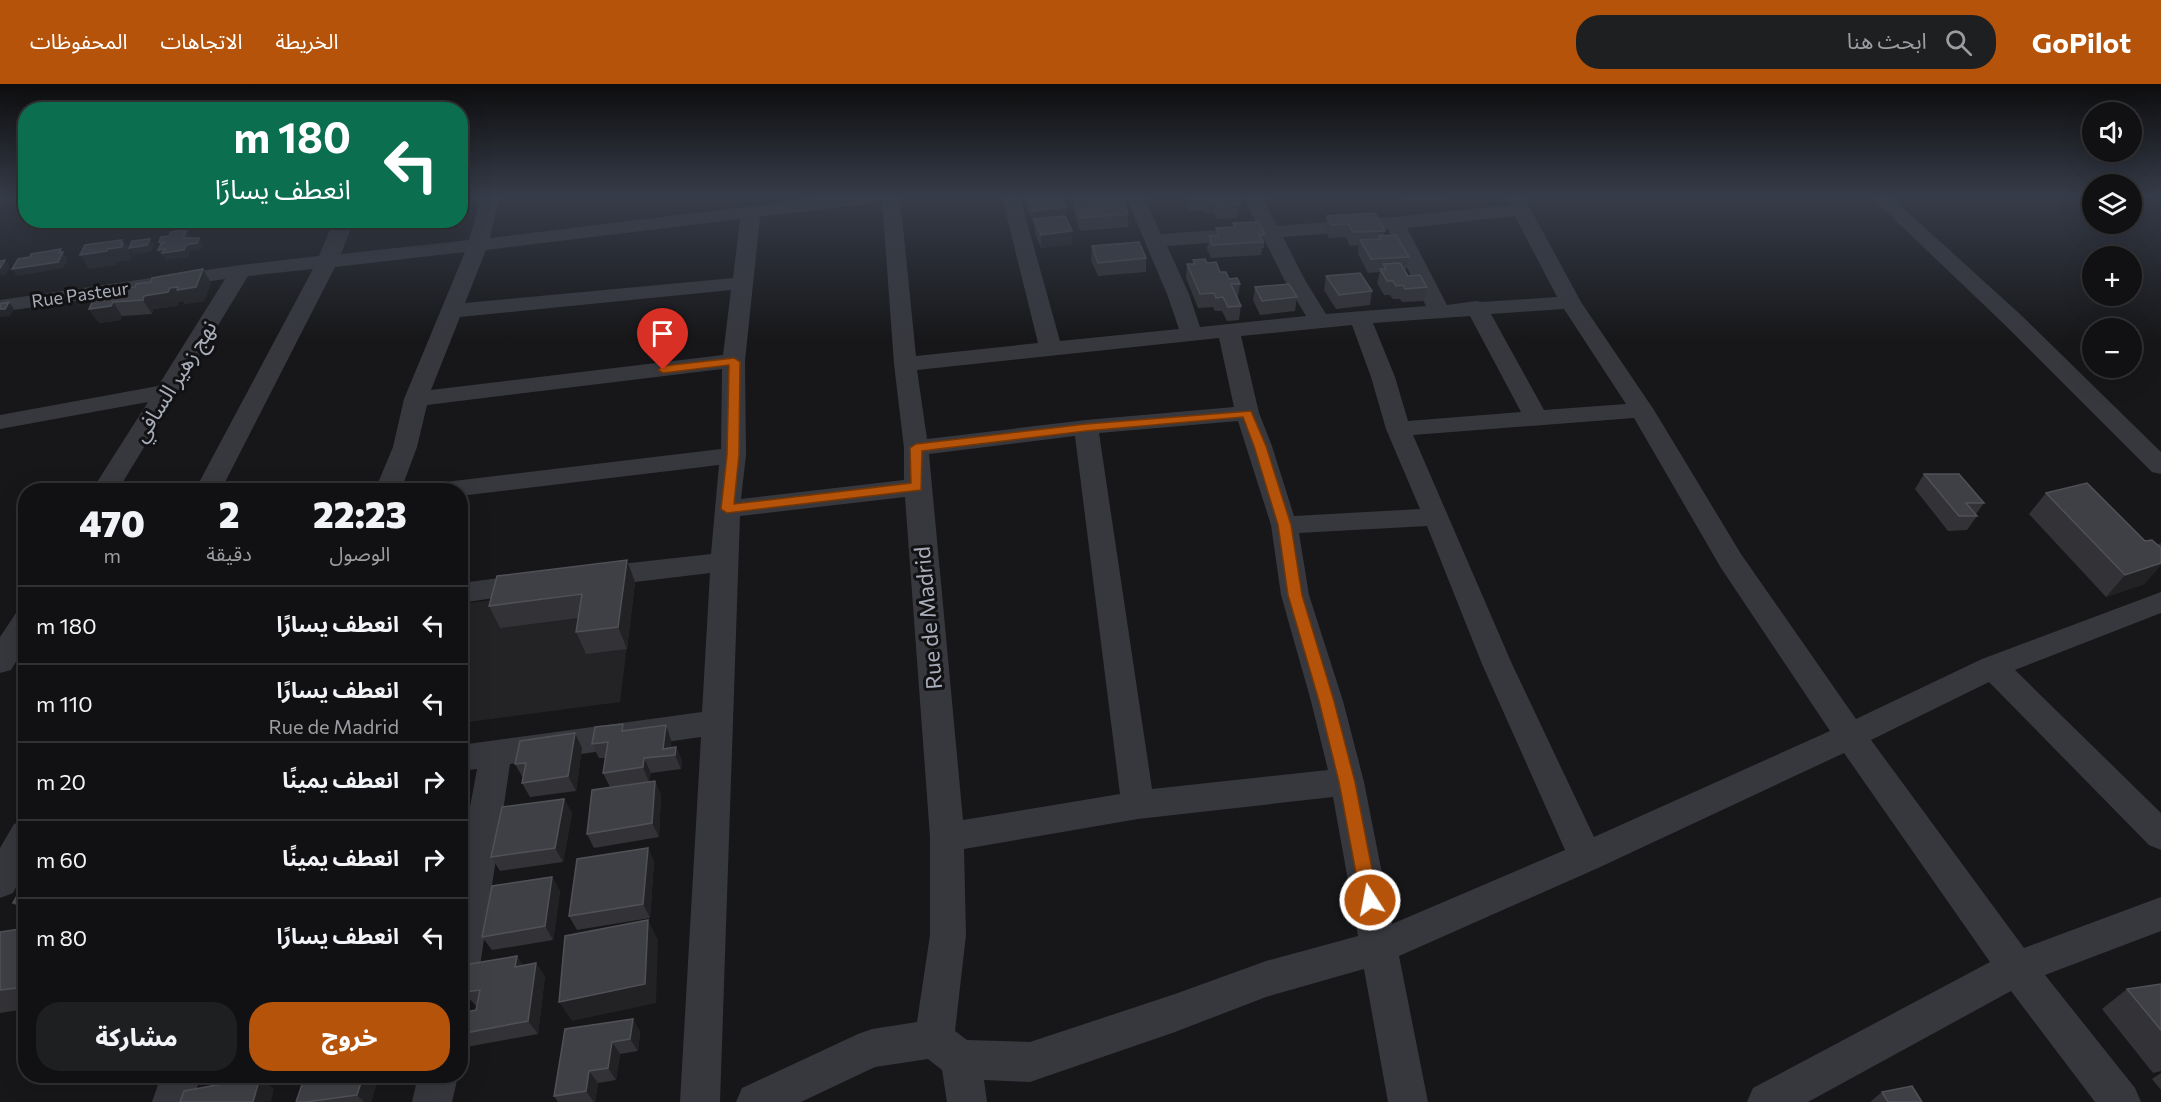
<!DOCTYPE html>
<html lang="ar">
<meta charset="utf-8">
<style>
:root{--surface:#111113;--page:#1e1f21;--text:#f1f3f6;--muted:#9c9da0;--line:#303133;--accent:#b45309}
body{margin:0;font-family:Commissioner,"Noto Sans Arabic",sans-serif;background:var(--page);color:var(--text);direction:rtl;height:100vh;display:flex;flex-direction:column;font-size:22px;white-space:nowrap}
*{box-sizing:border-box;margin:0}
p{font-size:20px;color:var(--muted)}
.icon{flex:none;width:33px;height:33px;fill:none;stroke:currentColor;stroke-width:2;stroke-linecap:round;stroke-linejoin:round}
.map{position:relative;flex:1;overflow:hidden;direction:ltr}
.details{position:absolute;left:18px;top:399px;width:450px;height:600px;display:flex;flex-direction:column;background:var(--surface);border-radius:24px;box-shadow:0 6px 24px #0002,0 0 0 2px var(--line);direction:rtl}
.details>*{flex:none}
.top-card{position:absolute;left:18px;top:18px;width:450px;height:126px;border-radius:24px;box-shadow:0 6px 24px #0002,0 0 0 2px var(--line);direction:rtl;background:#0b6e4f;color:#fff;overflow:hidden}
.fabs{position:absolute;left:2082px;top:18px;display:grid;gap:12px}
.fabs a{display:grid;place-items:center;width:60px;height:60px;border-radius:50%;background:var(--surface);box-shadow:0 6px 24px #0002,0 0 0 2px var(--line);font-size:30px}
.pin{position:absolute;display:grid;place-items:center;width:51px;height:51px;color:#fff;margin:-62px -26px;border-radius:50% 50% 50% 0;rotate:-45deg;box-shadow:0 0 6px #0007}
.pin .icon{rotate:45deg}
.me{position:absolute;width:66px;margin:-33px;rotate:349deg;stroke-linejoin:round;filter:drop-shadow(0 0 4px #0008)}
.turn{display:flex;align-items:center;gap:21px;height:126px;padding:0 18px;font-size:27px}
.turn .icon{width:78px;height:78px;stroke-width:2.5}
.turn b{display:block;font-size:42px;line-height:51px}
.eta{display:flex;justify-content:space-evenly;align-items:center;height:102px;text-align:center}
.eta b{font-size:36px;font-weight:800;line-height:42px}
.button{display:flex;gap:12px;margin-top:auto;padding:12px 18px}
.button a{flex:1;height:69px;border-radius:24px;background:var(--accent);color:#fff;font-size:24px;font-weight:800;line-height:69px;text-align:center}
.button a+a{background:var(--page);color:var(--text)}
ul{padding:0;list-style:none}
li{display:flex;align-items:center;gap:18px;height:78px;padding:0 18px;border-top:2px solid var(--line)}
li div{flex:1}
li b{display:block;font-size:22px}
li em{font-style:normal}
header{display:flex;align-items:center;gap:36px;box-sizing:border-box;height:84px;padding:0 30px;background:var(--accent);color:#fff}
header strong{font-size:28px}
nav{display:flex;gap:33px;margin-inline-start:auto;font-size:21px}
.search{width:420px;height:54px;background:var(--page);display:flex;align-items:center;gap:15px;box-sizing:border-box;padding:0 21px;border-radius:24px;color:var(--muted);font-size:22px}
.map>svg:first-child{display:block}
.built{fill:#232326}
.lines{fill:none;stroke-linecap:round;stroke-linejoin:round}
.street{fill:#37383e;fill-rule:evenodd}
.wall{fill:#333337}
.shaded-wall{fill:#222225}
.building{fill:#3f4045;stroke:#505157;stroke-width:1.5}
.route{fill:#b45309;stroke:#753606;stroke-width:1.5}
.labels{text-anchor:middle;stroke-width:6;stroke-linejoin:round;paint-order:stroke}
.far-street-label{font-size:18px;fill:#a8adba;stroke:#121214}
.street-label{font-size:22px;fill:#a8adba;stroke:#121214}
</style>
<header>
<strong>GoPilot</strong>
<div class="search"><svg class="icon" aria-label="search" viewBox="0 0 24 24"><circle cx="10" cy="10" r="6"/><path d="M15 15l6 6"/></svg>ابحث هنا</div>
<nav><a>الخريطة</a><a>الاتجاهات</a><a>المحفوظات</a></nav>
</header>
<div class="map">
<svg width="2161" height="1018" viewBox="0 0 2161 1018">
<rect width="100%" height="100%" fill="#171719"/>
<path class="built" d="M 635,498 L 620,618 L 461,639 L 460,520 Z"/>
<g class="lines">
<g class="street">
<path d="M 481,113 L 499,113 L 490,154 L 827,113 L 900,113 L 916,272 L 1038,259 L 1002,113 L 1020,113 L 1060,257 L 1179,245 L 1167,210 L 1126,113 L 1144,113 L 1161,150 L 1258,143 L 1244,113 L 1262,113 L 1277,142 L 1395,133 L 1509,121 L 1506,113 L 1524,113 L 1581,218 L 1654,326 L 1741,470 L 1856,635 L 1982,575 L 2161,508 L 2161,529 L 2015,586 L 2161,729 L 2161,766 L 2149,761 L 1989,598 L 1871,656 L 2024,864 L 2161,813 L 2161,847 L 2045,891 L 2135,1004 L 2141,1018 L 2095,1018 L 2011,907 L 1808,1018 L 1747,1018 L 1753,1004 L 1990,878 L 1844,669 L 1598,784 L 1399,872 L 1428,1018 L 1388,1018 L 1364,885 L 1266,913 L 1175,948 L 1030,998 L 984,996 L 987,1018 L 947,1018 L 942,986 L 928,975 L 875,983 L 801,1018 L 736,1018 L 742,1004 L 858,950 L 872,945 L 917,938 L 930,851 L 930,753 L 905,413 L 740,432 L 720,1018 L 680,1018 L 701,653 L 510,680 L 479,889 L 473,902 L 460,906 L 460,778 L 477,685 L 460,687 L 460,661 L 702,628 L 710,489 L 594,503 L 584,500 L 580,493 L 584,486 L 594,483 L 711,470 L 719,381 L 460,412 L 460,406 L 432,406 L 436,400 L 445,398 L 721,365 L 722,285 L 427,321 L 417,363 L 401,406 L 375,406 L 393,363 L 404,315 L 465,168 L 335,183 L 221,406 L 195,406 L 313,185 L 248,192 L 118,406 L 92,406 L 148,318 L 0,345 L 0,331 L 158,302 L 225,195 L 0,228 L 0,216 L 241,181 L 319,172 L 334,136 L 354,136 L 341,170 L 469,156 ZM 882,115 L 894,280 L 904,364 L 904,396 L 741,415 L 746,371 L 745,277 L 760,133 L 874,119 ZM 1515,132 L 1557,213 L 1482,218 L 1476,217 L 1447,221 L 1407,144 ZM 740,135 L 733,194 L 465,219 L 486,166 ZM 1388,145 L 1426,222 L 1326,230 L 1305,196 L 1283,153 ZM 1264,155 L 1285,197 L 1306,232 L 1200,243 L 1189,210 L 1167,162 ZM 731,206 L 723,271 L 431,306 L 460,233 ZM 1564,225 L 1626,320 L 1544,326 L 1491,230 ZM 1470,232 L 1521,328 L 1408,337 L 1395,293 L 1373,239 ZM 1352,241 L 1371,293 L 1386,345 L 1420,425 L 1294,432 L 1272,362 L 1259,329 L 1241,252 ZM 1219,254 L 1234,323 L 1086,336 L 927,355 L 917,286 ZM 1634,334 L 1721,484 L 1830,647 L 1594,753 L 1512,580 L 1413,351 ZM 1238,337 L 1271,441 L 1281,511 L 1311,617 L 1328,686 L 1152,705 L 1099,349 ZM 1075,352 L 1120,710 L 963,736 L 929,370 ZM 1427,442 L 1482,580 L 1565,766 L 1392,840 L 1364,698 L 1343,617 L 1309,511 L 1299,449 ZM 1333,713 L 1358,852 L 1266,877 L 1175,910 L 1030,958 L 967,956 L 955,947 L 966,851 L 964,765 L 1138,735 Z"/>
<path d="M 1871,113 L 1891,113 L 2021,231 L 2161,368 L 2161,390 L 2152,388 L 2005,241 Z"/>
<path d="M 533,490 L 543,493 L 547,500 L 543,507 L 460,519 L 460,499 Z"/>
<path d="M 26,526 L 26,561 L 11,586 L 0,589 L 0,553 L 16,529 Z"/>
<path d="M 26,736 L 26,784 L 13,809 L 0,814 L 0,764 L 14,740 Z"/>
<path d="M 161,992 L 201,992 L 192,1018 L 152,1018 Z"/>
<path d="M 418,992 L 458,992 L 452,1018 L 412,1018 Z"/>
</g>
</g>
<g class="wall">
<path d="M 1026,113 L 1061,113 L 1066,123 L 1066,132 L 1072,147 L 1072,160 L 1041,164 L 1035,149 L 1034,140 L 1027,124 Z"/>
<path d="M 1068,113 L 1123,113 L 1123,115 L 1128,130 L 1128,143 L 1080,147 L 1075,132 L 1075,124 L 1072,124 Z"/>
<path d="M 1185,113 L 1242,113 L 1241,123 L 1238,123 L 1237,134 L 1217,135 L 1214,129 L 1206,129 L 1204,126 L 1188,127 L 1185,121 Z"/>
<path d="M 1403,113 L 1445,113 L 1444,116 L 1407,119 Z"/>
<path d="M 1327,132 L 1385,147 L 1384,151 L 1409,173 L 1406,186 L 1405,186 L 1408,192 L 1427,203 L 1424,217 L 1402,218 L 1400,215 L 1393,215 L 1390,211 L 1384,211 L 1377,199 L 1380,188 L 1368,189 L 1358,170 L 1359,161 L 1350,162 L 1346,153 L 1329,154 L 1325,145 Z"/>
<path d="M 1233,139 L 1265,151 L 1264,164 L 1262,164 L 1261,171 L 1211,174 L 1207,165 L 1209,152 L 1215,152 L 1216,144 L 1233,143 Z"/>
<path d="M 1092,162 L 1146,174 L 1146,188 L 1098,192 L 1091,176 Z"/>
<path d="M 1193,176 L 1207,179 L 1229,195 L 1240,200 L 1238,213 L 1237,213 L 1241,222 L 1239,236 L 1227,237 L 1222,227 L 1215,227 L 1213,223 L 1198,224 L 1186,194 L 1187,180 L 1193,180 Z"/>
<path d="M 203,185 L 211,199 L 204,217 L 185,220 L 183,217 L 179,218 L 177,222 L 153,225 L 152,230 L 122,232 L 120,236 L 99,239 L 89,225 L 135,203 Z"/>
<path d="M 1326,192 L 1372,207 L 1370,221 L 1336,225 L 1324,206 Z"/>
<path d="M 1255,203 L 1297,213 L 1295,227 L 1260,231 L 1253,216 Z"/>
<path d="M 1924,390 L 1984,419 L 1976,430 L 1977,432 L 1967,446 L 1948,447 L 1915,405 Z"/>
<path d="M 2046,409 L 2145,457 L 2157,461 L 2161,459 L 2161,481 L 2144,500 L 2106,513 L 2029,430 Z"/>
<path d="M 635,498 L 627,565 L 586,570 L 576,548 L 578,534 L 500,544 L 489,522 Z"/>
<path d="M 626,647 L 671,656 L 671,664 L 676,663 L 682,677 L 681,685 L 651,689 L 649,697 L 655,697 L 661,711 L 659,753 L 594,764 L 587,750 L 640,699 L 610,703 L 603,689 L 606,674 L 599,674 L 592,660 Z"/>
<path d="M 582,664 L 576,707 L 530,713 L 522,699 L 523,694 L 515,680 Z"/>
<path d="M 564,715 L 572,729 L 563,778 L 500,787 L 491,773 Z"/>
<path d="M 648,764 L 654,778 L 650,834 L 577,846 L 569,832 Z"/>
<path d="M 552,793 L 560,807 L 553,856 L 492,866 L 482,853 Z"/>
<path d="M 26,796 L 26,839 L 19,834 L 22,827 L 13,819 Z"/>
<path d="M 26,844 L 26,925 L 0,929 L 0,848 Z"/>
<path d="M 524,881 L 545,892 L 538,950 L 461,964 L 460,929 L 476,926 L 477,921 L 475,921 L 464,908 Z"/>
<path d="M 2161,900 L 2161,987 L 2153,989 L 2102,925 L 2127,905 Z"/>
<path d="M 633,935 L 640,948 L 638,967 L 620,970 L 616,996 L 598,999 L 595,1018 L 558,1018 L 554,1012 Z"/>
<path d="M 2161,989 L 2161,1006 L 2152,995 Z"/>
<path d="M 305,992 L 379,992 L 371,1018 L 296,1018 Z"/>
<path d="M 1882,1008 L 1922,1018 L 1870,1018 Z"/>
</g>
<g class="shaded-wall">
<path d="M 1066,123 L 1066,136 L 1034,135 L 1034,140 L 1033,127 Z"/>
<path d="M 187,146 L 190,152 L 187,161 L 199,154 L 203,161 L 201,166 L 190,167 L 188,173 L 166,176 L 164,172 L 162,172 L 158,166 L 163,165 L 159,158 L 183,154 Z"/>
<path d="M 1072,147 L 1072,160 L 1041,164 L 1041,151 Z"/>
<path d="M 150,155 L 154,161 L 151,168 L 133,171 L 129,164 Z"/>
<path d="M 122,156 L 125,160 L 126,158 L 130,165 L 129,167 L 132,173 L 130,176 L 117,178 L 116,181 L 89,185 L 80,171 L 108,165 L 121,160 Z"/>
<path d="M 61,165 L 68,175 L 63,184 L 17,192 L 12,185 L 59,169 Z"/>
<path d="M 5,176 L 10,183 L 6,190 L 0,191 L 0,184 Z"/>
<path d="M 203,185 L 211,199 L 204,217 L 185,220 L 183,217 L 179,218 L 177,222 L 153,225 L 152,230 L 143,216 L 144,212 L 170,204 Z"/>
<path d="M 9,218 L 14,225 L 10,232 L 0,233 L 0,225 Z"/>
<path d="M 113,218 L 122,232 L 120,236 L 99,239 L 89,225 Z"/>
<path d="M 627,476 L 635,498 L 627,565 L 618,543 Z"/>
<path d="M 2161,479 L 2161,481 L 2144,500 L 2106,513 L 2125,491 Z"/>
<path d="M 666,641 L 671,656 L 670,671 L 663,665 Z"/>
<path d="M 575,649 L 582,664 L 576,707 L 568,692 Z"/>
<path d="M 676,663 L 682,677 L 681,685 L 675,671 Z"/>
<path d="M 644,674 L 651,689 L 649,698 L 643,683 Z"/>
<path d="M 460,677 L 465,685 L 462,698 L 460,695 Z"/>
<path d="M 655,697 L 661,711 L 659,753 L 652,739 Z"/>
<path d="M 564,715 L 572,729 L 563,778 L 555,764 Z"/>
<path d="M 648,764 L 654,778 L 650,834 L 643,820 Z"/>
<path d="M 552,793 L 560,807 L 553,856 L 545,842 Z"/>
<path d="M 648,836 L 658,856 L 656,919 L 572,937 L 559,918 Z"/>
<path d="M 517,872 L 526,885 L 515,883 Z"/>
<path d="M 536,879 L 545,892 L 538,950 L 528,937 Z"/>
<path d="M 633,935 L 640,948 L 638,967 L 630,955 Z"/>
<path d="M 612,958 L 620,970 L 616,996 L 608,984 Z"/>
<path d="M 589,987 L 598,999 L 595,1018 L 594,1018 L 586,1007 Z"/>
<path d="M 363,992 L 379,992 L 371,1018 L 364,1018 L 357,1011 Z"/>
<path d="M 260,993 L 274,1005 L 271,1018 L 253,1018 Z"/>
</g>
<g class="building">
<path d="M 1027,113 L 1061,113 L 1066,123 L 1033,127 Z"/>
<path d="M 1205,113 L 1235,113 L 1239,120 L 1218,122 L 1215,116 L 1207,116 Z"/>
<path d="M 1123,115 L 1128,130 L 1080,134 L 1075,119 Z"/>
<path d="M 1375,129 L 1385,147 L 1353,148 L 1348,140 L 1331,141 L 1327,132 Z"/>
<path d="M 1065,132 L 1072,147 L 1041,151 L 1034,135 Z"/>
<path d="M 1259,138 L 1265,151 L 1259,151 L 1263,158 L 1212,161 L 1209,152 L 1219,151 L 1216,144 L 1235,143 L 1233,139 Z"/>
<path d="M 187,146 L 183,154 L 199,154 L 197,159 L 186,161 L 184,166 L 162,169 L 165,165 L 158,166 L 161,160 L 165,158 L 159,158 L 161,153 L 169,152 L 171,148 Z"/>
<path d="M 1396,151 L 1409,173 L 1371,175 L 1360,156 L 1381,155 L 1379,152 Z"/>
<path d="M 150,155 L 147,161 L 129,164 L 132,157 Z"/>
<path d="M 122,156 L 121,160 L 123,159 L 122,163 L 108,165 L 107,167 L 80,171 L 85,161 Z"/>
<path d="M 1139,158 L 1146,174 L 1098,179 L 1092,162 Z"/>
<path d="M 61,165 L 59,169 L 63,168 L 58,178 L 12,185 L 18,175 L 30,173 L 31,170 Z"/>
<path d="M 1205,175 L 1207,179 L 1216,178 L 1220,188 L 1226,188 L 1229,195 L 1237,194 L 1240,200 L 1231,200 L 1241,222 L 1228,223 L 1223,213 L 1216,214 L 1214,209 L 1200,210 L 1187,180 L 1195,180 L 1193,176 Z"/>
<path d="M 5,176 L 1,183 L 0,184 L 0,177 Z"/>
<path d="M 1400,179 L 1408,192 L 1420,191 L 1427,203 L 1405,205 L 1403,201 L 1396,202 L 1393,197 L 1387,197 L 1380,185 L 1386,185 L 1383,180 Z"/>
<path d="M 203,185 L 196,203 L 177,206 L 178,203 L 170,204 L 168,208 L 144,212 L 143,216 L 113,218 L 111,222 L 89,225 L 97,208 L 135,203 L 136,200 L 151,198 L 152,194 Z"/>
<path d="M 1360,189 L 1372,207 L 1339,211 L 1326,192 Z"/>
<path d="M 1289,200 L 1297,213 L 1262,217 L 1255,203 Z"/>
<path d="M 9,218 L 5,225 L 0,225 L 0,220 Z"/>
<path d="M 1924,390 L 1959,390 L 1984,419 L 1966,419 L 1977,432 L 1959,432 Z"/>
<path d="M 2087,399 L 2145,457 L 2152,456 L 2161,464 L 2161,479 L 2125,491 L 2046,409 Z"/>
<path d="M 627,476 L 618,543 L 576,548 L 582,510 L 489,522 L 497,492 Z"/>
<path d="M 623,640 L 622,647 L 666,641 L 663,665 L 676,663 L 675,671 L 644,674 L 643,683 L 603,689 L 608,658 L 592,660 L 595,643 Z"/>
<path d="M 575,649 L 568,692 L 522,699 L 526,679 L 515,680 L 520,657 Z"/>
<path d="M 655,697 L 652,739 L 587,750 L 592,706 Z"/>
<path d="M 564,715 L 555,764 L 491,773 L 502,723 Z"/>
<path d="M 648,764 L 643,820 L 569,832 L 577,775 Z"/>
<path d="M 552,793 L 545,842 L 482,853 L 492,802 Z"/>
<path d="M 26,796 L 26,818 L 13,819 Z"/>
<path d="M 26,821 L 26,833 L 19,834 Z"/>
<path d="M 648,836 L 645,900 L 559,918 L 565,852 Z"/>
<path d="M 26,844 L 26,903 L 0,906 L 0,848 Z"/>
<path d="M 517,872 L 515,883 L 536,879 L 528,937 L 460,950 L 460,929 L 476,926 L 480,906 L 464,908 L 470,880 Z"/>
<path d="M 2161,900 L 2161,946 L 2127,905 Z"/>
<path d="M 633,935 L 630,955 L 612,958 L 608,984 L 589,987 L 586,1007 L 554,1012 L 565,945 Z"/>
<path d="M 305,992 L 363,992 L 357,1011 L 306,1018 L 296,1018 Z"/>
<path d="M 260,993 L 253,1018 L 180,1018 L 184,1007 Z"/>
<path d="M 1912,1002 L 1922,1018 L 1888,1018 L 1882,1008 Z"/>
</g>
<linearGradient id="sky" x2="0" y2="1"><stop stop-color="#0d0d0e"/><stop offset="0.44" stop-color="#363c49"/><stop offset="1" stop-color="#363c49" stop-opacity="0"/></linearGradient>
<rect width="2161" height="256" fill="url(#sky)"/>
<path class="route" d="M 734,274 L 740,278 L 739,371 L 734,420 L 911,399 L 910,364 L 916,360 L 1086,340 L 1251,327 L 1266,362 L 1291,441 L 1302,511 L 1334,617 L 1355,698 L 1378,816 L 1376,821 L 1370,823 L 1364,821 L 1361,816 L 1339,698 L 1319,617 L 1288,511 L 1278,441 L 1254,362 L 1243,333 L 1086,347 L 922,367 L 921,406 L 727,429 L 721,425 L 727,371 L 729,281 L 663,289 L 658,286 L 663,282 Z"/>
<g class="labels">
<g class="far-street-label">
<text transform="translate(80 211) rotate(-8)" y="6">Rue Pasteur</text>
</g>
<g class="street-label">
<text transform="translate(174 297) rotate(-58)" y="8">نهج زهير السافي</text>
<text transform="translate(928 534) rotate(-95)" y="8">Rue de Madrid</text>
</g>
</g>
</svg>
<div class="fabs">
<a><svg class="icon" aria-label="sound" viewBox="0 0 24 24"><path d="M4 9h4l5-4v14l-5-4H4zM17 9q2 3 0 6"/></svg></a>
<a><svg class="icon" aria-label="layers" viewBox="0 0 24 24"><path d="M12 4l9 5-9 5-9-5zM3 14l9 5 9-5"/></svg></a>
<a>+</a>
<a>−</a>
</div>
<div class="pin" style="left:663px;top:286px;background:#d93025"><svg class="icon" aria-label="arrive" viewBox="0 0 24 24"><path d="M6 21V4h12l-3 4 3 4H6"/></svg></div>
<svg class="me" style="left:1370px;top:816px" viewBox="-20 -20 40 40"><circle r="17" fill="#b45309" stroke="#fff" stroke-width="3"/><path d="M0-11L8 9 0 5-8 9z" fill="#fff"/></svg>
<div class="top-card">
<div class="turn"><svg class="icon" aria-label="left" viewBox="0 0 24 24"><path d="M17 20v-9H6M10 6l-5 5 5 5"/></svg><div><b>180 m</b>انعطف يسارًا</div></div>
</div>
<section class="details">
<div class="eta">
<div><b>22:23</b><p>الوصول</p></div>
<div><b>2</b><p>دقيقة</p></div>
<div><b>470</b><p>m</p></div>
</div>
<ul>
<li><svg class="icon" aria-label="left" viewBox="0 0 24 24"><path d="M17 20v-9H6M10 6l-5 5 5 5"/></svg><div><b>انعطف يسارًا</b></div><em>180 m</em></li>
<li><svg class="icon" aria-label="left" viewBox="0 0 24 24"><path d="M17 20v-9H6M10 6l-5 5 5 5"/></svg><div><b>انعطف يسارًا</b><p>Rue de Madrid</p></div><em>110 m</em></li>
<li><svg class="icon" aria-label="right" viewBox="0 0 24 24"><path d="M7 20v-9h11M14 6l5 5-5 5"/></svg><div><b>انعطف يمينًا</b></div><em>20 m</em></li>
<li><svg class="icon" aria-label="right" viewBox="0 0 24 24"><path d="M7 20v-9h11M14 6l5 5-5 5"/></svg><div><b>انعطف يمينًا</b></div><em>60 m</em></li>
<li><svg class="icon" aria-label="left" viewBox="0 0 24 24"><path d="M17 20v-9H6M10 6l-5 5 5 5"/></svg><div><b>انعطف يسارًا</b></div><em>80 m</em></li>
</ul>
<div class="button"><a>خروج</a><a>مشاركة</a></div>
</section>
</div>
